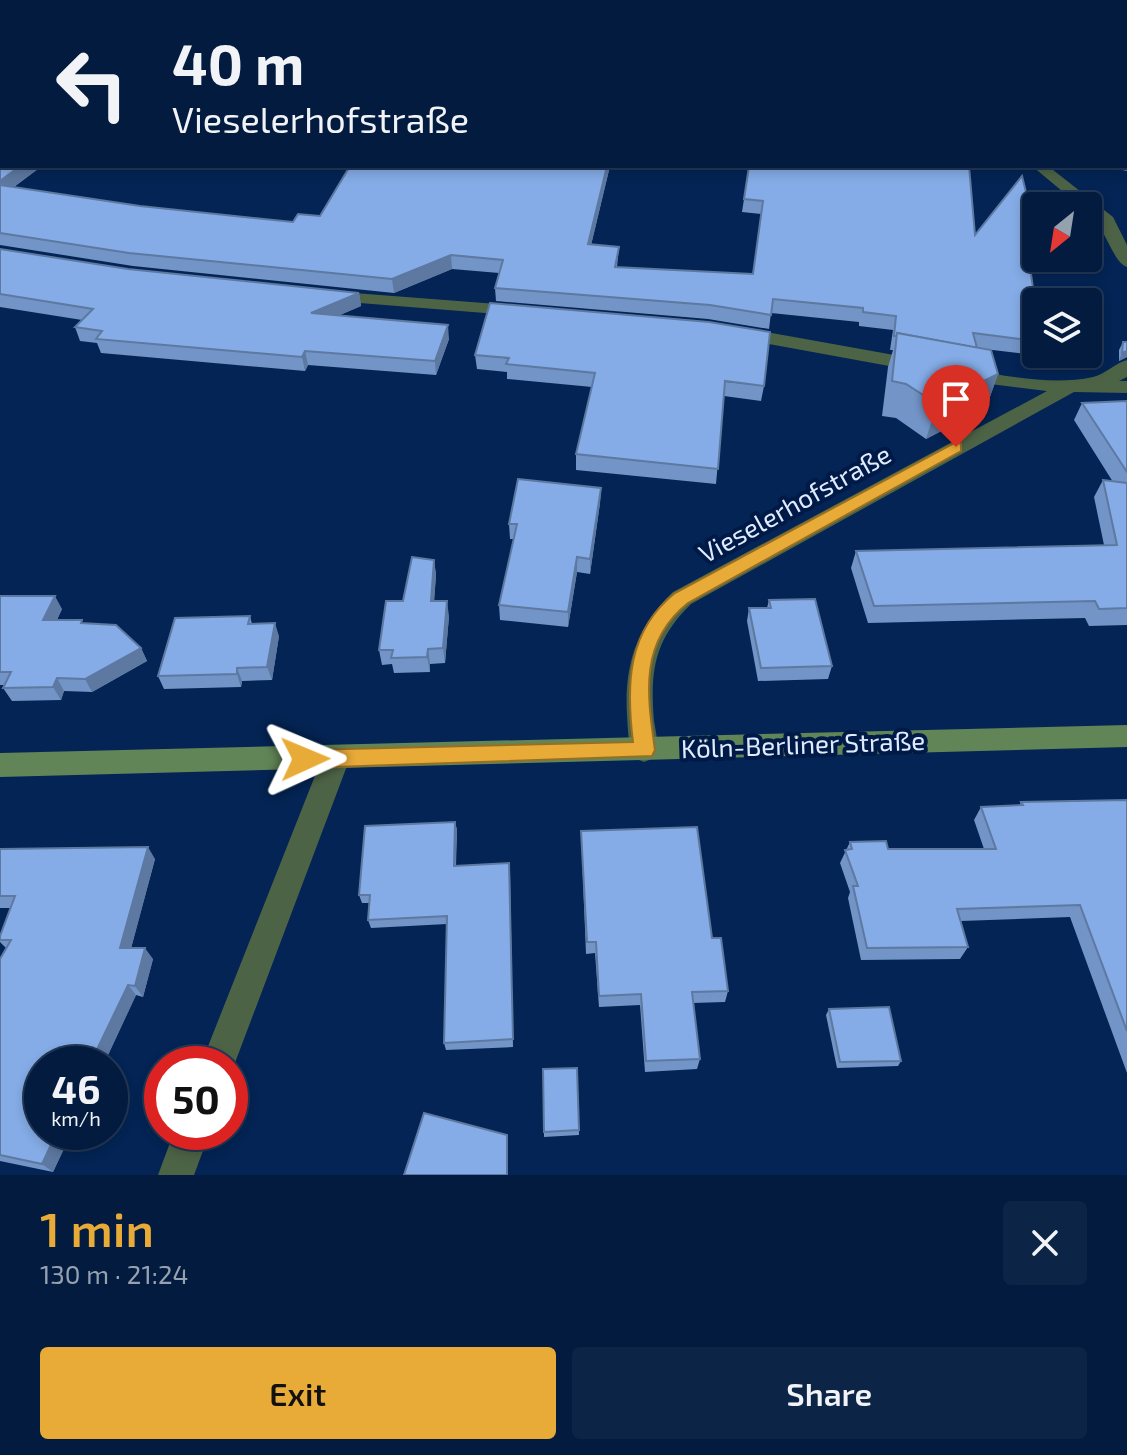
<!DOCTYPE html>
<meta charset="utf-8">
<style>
:root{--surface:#021b3f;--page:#0c2446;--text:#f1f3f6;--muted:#96a1b0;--line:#233959;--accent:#e9ab38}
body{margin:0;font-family:"Exo 2",sans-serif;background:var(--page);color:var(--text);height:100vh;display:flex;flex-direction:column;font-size:30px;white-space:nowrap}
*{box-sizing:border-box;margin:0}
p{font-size:26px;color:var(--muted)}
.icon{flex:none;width:44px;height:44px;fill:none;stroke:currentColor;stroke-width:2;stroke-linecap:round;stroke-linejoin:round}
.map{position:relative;height:1175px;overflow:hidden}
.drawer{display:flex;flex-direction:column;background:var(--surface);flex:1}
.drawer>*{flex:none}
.top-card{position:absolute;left:0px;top:0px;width:1128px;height:168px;box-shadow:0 4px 12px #0003,0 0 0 2px var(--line);background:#021b3f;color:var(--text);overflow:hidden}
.needle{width:52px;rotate:210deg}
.fabs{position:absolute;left:1022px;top:192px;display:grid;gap:16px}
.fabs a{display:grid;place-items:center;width:80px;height:80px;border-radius:8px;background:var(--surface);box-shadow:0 4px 12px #0003,0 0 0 2px var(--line);font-size:40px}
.speed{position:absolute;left:24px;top:1046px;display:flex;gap:16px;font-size:40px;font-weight:700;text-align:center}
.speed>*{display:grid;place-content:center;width:104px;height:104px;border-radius:50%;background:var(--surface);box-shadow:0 4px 12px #0003,0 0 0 2px var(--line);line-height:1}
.speed small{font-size:20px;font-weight:400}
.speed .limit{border:12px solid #d22;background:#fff;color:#111}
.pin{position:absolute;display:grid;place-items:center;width:68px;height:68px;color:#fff;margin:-82px -34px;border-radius:50% 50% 50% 0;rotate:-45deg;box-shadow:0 0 8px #0007}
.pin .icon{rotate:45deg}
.me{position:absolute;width:88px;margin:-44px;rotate:89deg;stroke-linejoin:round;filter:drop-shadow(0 0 6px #0008)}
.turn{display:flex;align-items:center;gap:28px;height:168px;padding:0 40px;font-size:36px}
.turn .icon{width:104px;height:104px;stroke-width:2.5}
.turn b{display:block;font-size:56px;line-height:68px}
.round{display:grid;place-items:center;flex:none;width:84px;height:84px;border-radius:8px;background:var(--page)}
.headline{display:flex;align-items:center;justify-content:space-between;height:136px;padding:0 40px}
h1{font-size:48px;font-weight:600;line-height:60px;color:var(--accent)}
.cta{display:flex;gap:16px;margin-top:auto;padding:16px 40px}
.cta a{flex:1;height:92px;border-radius:8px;background:var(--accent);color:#111;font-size:32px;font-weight:600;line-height:92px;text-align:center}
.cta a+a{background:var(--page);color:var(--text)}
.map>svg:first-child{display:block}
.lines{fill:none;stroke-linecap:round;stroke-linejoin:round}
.street{fill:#4d6346;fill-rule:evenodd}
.secondary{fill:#618556;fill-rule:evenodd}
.wall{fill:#7294c6}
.shaded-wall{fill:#5d78a1}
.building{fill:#85ace6;stroke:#5d78a1;stroke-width:2}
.route{fill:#e9ab38;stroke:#976f24;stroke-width:2}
.labels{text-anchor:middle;stroke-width:8;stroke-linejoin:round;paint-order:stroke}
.street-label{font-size:26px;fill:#e0ecfe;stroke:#001a48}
</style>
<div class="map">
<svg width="1127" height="1175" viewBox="0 0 1127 1175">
<rect width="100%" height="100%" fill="#032454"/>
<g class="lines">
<g class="street">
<path d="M 899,0 L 911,0 L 912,2 L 900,2 Z"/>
<path d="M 1032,166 L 1048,166 L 1113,217 L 1127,245 L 1127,267 C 1113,263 1105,226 1088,213 L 1088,206 L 1080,206 Z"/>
<path d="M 328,291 L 522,306 L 531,311 L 522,316 L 322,300 L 319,296 L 322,292 Z"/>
<path d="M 738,327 L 922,360 L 932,366 L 922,372 L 731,337 L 729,333 L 731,329 Z"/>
<path d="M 1127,360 L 1127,377 L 1119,381 L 1127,381 L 1127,393 L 1074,392 L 691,604 C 654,640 650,671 654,721 C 656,734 660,746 654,758 L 644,762 L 634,758 C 628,745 628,730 627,715 C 624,665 637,626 673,592 L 1047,391 L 966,381 L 959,379 L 956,375 L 959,371 L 966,369 C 1007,376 1052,386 1093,377 C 1106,374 1115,363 1127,360 Z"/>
<path d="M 336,746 L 346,750 L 350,758 L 230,1076 L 230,1064 L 201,1064 L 322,758 L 326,750 Z"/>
<path d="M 174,1132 L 210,1132 L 194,1175 L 158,1175 Z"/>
</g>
<path class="secondary" d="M 1127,725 L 1127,747 L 0,777 L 0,753 Z"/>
</g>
<g class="wall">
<path d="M 0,0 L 2,2 L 2,166 L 42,166 L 14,187 L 140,206 L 293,222 L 610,166 L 591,245 L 619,247 L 617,267 L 753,274 L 761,214 L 742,212 L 749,166 L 975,235 L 1036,233 L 1036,246 L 1033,254 L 1028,253 L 1036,309 L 1036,353 L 1035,355 L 984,349 L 998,374 L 986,408 L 926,439 L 896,418 L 882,416 L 888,367 L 893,350 L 890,350 L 893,330 L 859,326 L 859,322 L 771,313 L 769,329 L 708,319 L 496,301 L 495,288 L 499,273 L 452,269 L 394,293 L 133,266 L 0,245 Z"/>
<path d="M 544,0 L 612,0 L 611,2 L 572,2 Z"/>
<path d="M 945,0 L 1127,0 L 1127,171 L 1104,166 L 1126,166 L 1126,2 L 946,2 Z"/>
<path d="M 0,249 L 128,269 L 359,293 L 361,306 L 340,315 L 449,339 L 436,375 L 308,365 L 305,371 L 101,353 L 97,343 L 80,341 L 75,327 L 82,320 L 0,307 Z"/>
<path d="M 1123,342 L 1127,342 L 1127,357 L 1119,361 L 1119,350 Z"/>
<path d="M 475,355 L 764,386 L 761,401 L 724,396 L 716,484 L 576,470 L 576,454 L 592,387 L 507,379 L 507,372 L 477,369 Z"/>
<path d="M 1127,401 L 1127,625 L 1089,626 L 1085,618 L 868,623 L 851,568 L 856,551 L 1104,545 L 1094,497 L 1103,480 L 1113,482 L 1074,420 L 1082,403 Z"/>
<path d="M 601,488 L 600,503 L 590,574 L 577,572 L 568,627 L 500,620 L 499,605 L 514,539 L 510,539 L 509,524 Z"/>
<path d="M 434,560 L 436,575 L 434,601 L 449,616 L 445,663 L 430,664 L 430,672 L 394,673 L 392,664 L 382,665 L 379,650 L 403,601 Z"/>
<path d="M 0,596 L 62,609 L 57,620 L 83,623 L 141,648 L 147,661 L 92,692 L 64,691 L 61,700 L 12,701 L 3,688 L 5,685 L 0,685 Z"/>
<path d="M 769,600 L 832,666 L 828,679 L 758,681 L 747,621 L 749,608 L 767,608 Z"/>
<path d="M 250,616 L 252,624 L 279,636 L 272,680 L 242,681 L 241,687 L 164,689 L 158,676 Z"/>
<path d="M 1127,800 L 1127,1073 L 1070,917 L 961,921 L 968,947 L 960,959 L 861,960 L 848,898 L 850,892 L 840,863 L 850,842 L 888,849 L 984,849 L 974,820 L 981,807 L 1019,806 L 1021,802 Z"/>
<path d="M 455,822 L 457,830 L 456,866 L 510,872 L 513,1047 L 446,1050 L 444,1043 L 447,924 L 371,928 L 368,920 L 370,903 L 362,903 L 359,895 Z"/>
<path d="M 581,831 L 712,938 L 728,991 L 725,1002 L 693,1003 L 700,1059 L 697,1069 L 645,1072 L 640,1005 L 599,1007 L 595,953 L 586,954 Z"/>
<path d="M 0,849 L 155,859 L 131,948 L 153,959 L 143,997 L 136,995 L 53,1172 L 0,1161 L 0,959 L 6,948 L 0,942 L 0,936 L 10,908 L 0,908 Z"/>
<path d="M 829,1009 L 901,1061 L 898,1066 L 837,1068 L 826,1015 Z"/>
<path d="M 577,1068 L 579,1135 L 544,1137 L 544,1132 Z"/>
</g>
<g class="shaded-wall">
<path d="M 142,0 L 159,0 L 156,2 L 139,2 Z"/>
<path d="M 20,166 L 42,166 L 0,197 L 0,181 Z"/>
<path d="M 607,166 L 610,166 L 588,258 L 588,244 Z"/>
<path d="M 451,255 L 452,269 L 394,293 L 392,279 Z"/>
<path d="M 359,293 L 361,306 L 314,326 L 311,313 Z"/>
<path d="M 448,325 L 449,339 L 436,375 L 435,361 Z"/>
<path d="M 305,351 L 308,365 L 305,371 L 302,357 Z"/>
<path d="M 1127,351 L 1127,357 L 1119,361 L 1122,353 Z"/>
<path d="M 998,374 L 986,408 L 926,439 L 937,404 Z"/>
<path d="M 601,488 L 600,503 L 590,574 L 590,559 Z"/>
<path d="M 577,557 L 577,572 L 568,627 L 568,612 Z"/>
<path d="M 434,560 L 436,575 L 433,616 L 431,601 Z"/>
<path d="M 55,596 L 62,609 L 50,633 L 43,620 Z"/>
<path d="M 447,601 L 449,616 L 445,663 L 443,648 Z"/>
<path d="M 275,623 L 279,636 L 272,680 L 267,667 Z"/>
<path d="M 141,648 L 147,661 L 92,692 L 85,679 Z"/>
<path d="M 428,649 L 430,664 L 430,672 L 427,657 Z"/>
<path d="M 237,668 L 242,681 L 241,687 L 237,674 Z"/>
<path d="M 57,678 L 64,691 L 61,700 L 53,687 Z"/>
<path d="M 455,822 L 457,830 L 455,874 L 454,866 Z"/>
<path d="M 148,847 L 155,859 L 128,960 L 120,948 Z"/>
<path d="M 145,948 L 153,959 L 143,997 L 135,986 Z"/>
<path d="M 128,985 L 136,995 L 104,1064 L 90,1064 Z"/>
<path d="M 57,1132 L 72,1132 L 53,1172 L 42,1164 Z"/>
<path d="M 507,1135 L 508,1143 L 508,1175 L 507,1175 Z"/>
</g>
<g class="building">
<path d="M 0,0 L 142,0 L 139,2 L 2,2 L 2,166 L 20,166 L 0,181 Z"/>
<path d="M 250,0 L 351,0 L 351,2 L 248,2 Z"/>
<path d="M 683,0 L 722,0 L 721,2 L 683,2 Z"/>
<path d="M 810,0 L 870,0 L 871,2 L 809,2 Z"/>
<path d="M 953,0 L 1127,0 L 1127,158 L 1126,2 L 955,2 Z"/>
<path d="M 350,166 L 607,166 L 588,244 L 619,247 L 615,267 L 753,274 L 763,201 L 744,199 L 749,166 L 969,166 L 975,235 L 1022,176 L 1036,233 L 1036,240 L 1026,239 L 1036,309 L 1036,341 L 973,333 L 977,348 L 897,333 L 897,336 L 894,336 L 896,316 L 863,312 L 863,308 L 773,299 L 771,315 L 710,305 L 495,288 L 503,260 L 451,255 L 392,279 L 129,253 L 0,233 L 0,185 L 140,206 L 293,222 L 298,214 L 320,216 Z"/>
<path d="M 0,249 L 128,269 L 359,293 L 311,313 L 448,325 L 435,361 L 305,351 L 302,357 L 96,339 L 102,331 L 75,327 L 93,309 L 0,294 Z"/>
<path d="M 490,303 L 709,322 L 770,332 L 764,386 L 725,381 L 718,469 L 576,454 L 595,373 L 506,364 L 509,358 L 475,355 Z"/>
<path d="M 897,333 L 991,350 L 998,374 L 937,404 L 906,384 L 892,381 Z"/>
<path d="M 1123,342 L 1127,342 L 1127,351 L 1122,353 Z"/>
<path d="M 1127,401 L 1127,472 L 1082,403 Z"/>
<path d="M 518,479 L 601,488 L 590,559 L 577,557 L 568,612 L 499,605 L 517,524 L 509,524 Z"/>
<path d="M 1103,480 L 1127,483 L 1127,608 L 1099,609 L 1095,601 L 874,606 L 856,551 L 1117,545 Z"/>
<path d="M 412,557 L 434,560 L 431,601 L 447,601 L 443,648 L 428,649 L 427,657 L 391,658 L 393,650 L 379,650 L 386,601 L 403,601 Z"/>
<path d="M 0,596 L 55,596 L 43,620 L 82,620 L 81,623 L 116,625 L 141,648 L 85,679 L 57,678 L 53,687 L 3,688 L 11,672 L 0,672 Z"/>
<path d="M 815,599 L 832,666 L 761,668 L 749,608 L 771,608 L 769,600 Z"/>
<path d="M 250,616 L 248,624 L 275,623 L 267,667 L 237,668 L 237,674 L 158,676 L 175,618 Z"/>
<path d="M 1127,800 L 1127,1031 L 1080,905 L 957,909 L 968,947 L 867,948 L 853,886 L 858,886 L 845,850 L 852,849 L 850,842 L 886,841 L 888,849 L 996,849 L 981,807 L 1023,805 L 1021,802 Z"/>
<path d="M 455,822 L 454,866 L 509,863 L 513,1039 L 444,1043 L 447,916 L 368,920 L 370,895 L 359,895 L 365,826 Z"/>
<path d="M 697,827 L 712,938 L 721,938 L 728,991 L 692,992 L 700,1059 L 646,1061 L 641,994 L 599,996 L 596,942 L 587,942 L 581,831 Z"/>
<path d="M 148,847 L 120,948 L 145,948 L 135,986 L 128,985 L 90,1064 L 42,1064 L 42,1132 L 57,1132 L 42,1164 L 0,1155 L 0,959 L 11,940 L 0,940 L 0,936 L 15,896 L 0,896 L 0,849 Z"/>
<path d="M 889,1007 L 901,1061 L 840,1062 L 829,1009 Z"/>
<path d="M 577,1068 L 579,1130 L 544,1132 L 543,1069 Z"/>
<path d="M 424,1113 L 507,1135 L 507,1175 L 404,1175 Z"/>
</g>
<path class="route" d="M 956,442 L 961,444 L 961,451 L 688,603 C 639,642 647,694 655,750 L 652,756 L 305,768 L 298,765 L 295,759 L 298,753 L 305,750 L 633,742 C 626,685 627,631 675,593 Z"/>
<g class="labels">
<g class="street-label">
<text transform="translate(795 504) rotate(-29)" y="9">Vieselerhofstraße</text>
<text transform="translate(803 745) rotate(-2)" y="9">Köln-Berliner Straße</text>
</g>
</g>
</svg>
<div class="fabs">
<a><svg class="needle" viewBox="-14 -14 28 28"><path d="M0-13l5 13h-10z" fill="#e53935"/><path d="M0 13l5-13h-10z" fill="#96a1b0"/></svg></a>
<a><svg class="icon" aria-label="layers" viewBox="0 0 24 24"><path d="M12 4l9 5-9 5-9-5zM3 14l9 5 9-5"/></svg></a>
</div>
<div class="speed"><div>46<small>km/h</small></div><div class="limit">50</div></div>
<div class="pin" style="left:956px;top:447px;background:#d93025"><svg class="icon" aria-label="arrive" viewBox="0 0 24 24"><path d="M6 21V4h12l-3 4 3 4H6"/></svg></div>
<svg class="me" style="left:305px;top:759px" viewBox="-20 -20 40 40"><path d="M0-17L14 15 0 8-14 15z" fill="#e9ab38" stroke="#fff" stroke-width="4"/></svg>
<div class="top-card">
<div class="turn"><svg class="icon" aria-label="left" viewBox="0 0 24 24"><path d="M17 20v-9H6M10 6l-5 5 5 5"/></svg><div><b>40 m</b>Vieselerhofstraße</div></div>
</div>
</div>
<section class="drawer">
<div class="headline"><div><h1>1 min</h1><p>130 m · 21:24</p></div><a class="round"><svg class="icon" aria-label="close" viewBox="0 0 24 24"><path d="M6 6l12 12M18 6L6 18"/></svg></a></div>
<div class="cta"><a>Exit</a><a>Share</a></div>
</section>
